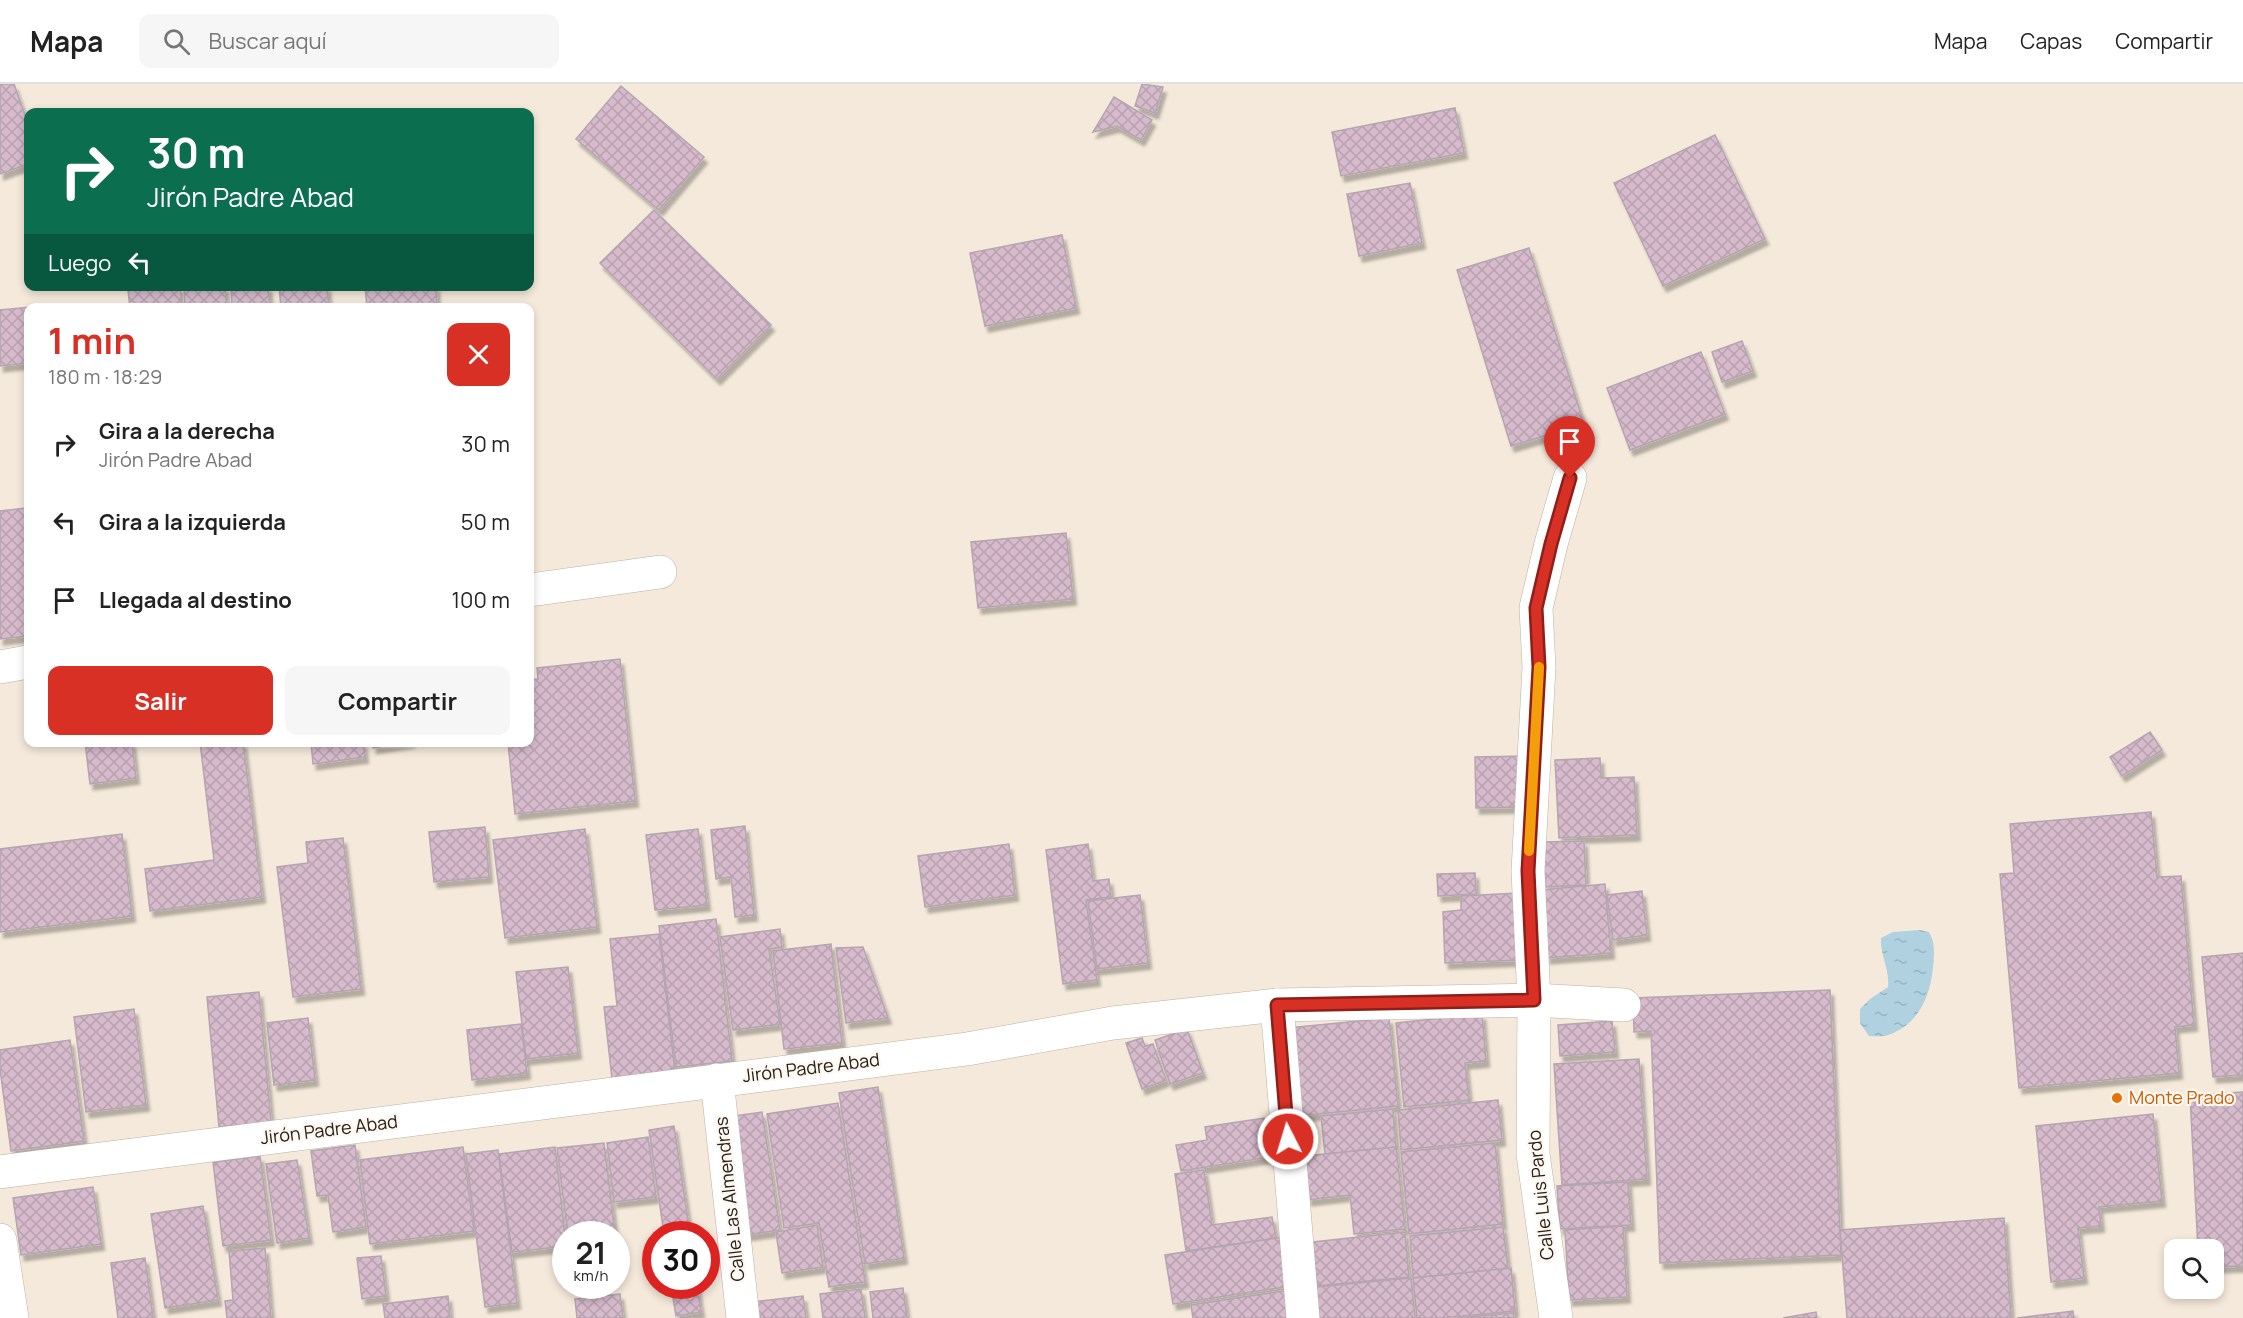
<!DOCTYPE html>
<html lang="es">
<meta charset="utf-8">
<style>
:root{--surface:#fff;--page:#f6f6f6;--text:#222;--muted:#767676;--line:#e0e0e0;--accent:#d93025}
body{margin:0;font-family:Manrope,sans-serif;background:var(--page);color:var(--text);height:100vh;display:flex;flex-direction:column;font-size:22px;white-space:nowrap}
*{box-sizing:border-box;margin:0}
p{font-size:20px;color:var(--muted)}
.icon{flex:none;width:33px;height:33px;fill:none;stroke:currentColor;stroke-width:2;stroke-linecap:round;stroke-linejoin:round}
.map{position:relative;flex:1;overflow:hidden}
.panel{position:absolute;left:24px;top:219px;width:510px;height:444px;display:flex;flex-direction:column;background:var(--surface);border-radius:12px;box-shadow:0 3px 9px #0003}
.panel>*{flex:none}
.guide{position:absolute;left:24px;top:24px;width:510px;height:183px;border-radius:12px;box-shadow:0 3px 9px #0003;background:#0b6e4f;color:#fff;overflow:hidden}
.buttons{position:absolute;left:2164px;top:1155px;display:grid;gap:12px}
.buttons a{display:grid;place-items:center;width:60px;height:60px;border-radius:12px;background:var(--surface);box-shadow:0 3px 9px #0003;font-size:30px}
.speed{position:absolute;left:552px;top:1137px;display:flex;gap:12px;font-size:30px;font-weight:700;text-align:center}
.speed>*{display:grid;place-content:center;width:78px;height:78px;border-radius:50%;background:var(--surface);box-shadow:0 3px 9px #0003;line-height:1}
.speed small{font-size:15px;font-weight:400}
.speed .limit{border:9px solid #d22;background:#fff;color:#111}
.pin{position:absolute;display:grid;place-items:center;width:51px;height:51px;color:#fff;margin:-62px -26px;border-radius:50% 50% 50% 0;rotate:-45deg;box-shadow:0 0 6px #0007}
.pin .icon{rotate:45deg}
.me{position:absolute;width:66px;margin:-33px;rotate:355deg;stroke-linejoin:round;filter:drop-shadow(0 0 4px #0008)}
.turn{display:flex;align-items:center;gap:21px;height:126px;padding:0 24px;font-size:27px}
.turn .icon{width:78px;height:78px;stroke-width:2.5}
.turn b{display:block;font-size:42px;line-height:51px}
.then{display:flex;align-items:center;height:57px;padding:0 24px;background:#0003;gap:12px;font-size:22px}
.round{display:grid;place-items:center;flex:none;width:63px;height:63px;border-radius:12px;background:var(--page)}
.summary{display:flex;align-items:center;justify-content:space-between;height:102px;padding:0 24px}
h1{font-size:36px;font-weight:700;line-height:45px;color:var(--accent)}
.button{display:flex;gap:12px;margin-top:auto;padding:12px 24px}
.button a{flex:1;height:69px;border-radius:12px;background:var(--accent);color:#fff;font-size:24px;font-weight:700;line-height:69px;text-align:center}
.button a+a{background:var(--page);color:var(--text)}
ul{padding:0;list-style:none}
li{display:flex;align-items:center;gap:18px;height:78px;padding:0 24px}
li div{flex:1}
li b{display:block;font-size:22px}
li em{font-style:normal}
header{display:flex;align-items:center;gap:36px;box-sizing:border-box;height:84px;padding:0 30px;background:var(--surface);border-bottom:2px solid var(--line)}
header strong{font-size:28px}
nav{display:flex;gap:33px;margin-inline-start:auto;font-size:21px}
.search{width:420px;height:54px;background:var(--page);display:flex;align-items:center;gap:15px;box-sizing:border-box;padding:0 21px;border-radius:12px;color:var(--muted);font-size:22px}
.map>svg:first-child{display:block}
.water{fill:url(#water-ripples)}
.building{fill:url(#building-cross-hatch);stroke:#b4a5af;stroke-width:1.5;filter:url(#shadow)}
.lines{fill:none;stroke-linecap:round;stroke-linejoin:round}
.minor-casing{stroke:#bcb1a3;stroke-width:34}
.minor{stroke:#fff;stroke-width:33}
.route-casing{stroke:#8d1f18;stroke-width:15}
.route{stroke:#d93025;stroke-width:10}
.slow{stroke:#f59e0b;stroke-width:10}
.food-dot{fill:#e8710a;stroke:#fef7ef;stroke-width:2}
.labels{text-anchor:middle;stroke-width:4.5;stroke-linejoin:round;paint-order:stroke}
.street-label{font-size:18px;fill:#24201b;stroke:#fef7ef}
.food-label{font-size:18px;fill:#c56008;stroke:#fef7ef;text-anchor:start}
</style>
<header>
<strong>Mapa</strong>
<div class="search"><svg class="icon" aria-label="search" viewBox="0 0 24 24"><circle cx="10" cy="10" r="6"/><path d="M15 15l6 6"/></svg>Buscar aquí</div>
<nav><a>Mapa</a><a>Capas</a><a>Compartir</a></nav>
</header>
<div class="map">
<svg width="2243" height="1234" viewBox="0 0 2243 1234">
<defs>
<pattern id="water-ripples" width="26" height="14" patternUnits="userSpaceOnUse" patternTransform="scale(1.5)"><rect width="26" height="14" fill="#afd1e0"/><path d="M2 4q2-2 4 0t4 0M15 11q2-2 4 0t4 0" fill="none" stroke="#96b3c0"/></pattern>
<pattern id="building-cross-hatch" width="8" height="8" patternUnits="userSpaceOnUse" patternTransform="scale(1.5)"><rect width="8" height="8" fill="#d7bbcd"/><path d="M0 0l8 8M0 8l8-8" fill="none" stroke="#b8a0af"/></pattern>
<filter id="shadow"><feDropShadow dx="3.5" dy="6" stdDeviation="1.5" flood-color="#0004"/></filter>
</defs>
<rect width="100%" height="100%" fill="#f5e9db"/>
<path class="water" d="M 1920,846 L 1929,848 C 1936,861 1934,870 1933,884 C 1930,913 1918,941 1888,951 C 1882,953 1875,952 1869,952 L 1860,939 L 1860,925 L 1870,915 L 1888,903 C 1890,886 1880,871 1881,854 L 1893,848 Z"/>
<g class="building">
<path d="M 0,0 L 14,0 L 28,40 L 28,80 L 0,90 Z"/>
<path d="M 1142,0 L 1163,3 L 1155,29 L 1135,22 Z"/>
<path d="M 621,2 L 704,73 L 659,126 L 576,55 Z"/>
<path d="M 1114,13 L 1152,36 L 1141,56 L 1117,42 L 1093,48 Z"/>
<path d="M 1455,24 L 1464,69 L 1341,92 L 1332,48 Z"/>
<path d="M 1715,51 L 1765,155 L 1663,202 L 1614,99 Z"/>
<path d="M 1410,99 L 1422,159 L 1359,172 L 1347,110 Z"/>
<path d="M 654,126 L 771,241 L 717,295 L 600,179 Z"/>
<path d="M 1062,151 L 1076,224 L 985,242 L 970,169 Z"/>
<path d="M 1529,164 L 1584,340 L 1511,362 L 1457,186 Z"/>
<path d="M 180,202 L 182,224 L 130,224 L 128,206 Z"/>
<path d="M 184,202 L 225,202 L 227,224 L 185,224 Z"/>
<path d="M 231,202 L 268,202 L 270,224 L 232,224 Z"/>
<path d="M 279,202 L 327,202 L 329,224 L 281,224 Z"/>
<path d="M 365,202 L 436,202 L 437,224 L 367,224 Z"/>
<path d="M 31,224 L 28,224 L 28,279 L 0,282 L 0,226 L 31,223 Z"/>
<path d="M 1742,257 L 1753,287 L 1722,298 L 1712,268 Z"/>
<path d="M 1701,268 L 1725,330 L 1630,366 L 1607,304 Z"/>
<path d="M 26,424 L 28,446 L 28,552 L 0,555 L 0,427 Z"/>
<path d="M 1066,449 L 1073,515 L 978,524 L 971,458 Z"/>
<path d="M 620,575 L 635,717 L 515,730 L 508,658 L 530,658 L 530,596 L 538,595 L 537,584 Z"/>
<path d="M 2150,648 L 2162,666 L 2122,692 L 2110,673 Z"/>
<path d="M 85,658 L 132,658 L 136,694 L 90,700 Z"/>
<path d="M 200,658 L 243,658 L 262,813 L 150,827 L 145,785 L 214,776 Z"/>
<path d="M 311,658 L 363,658 L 365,673 L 313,680 Z"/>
<path d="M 373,658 L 412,658 L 373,664 Z"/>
<path d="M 1526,672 L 1527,723 L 1476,724 L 1475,673 Z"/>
<path d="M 1600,674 L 1601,694 L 1634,693 L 1637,751 L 1559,754 L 1555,676 Z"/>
<path d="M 2151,728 L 2157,793 L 2181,792 L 2194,941 L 2175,943 L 2179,989 L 2019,1004 L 2000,790 L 2014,789 L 2010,740 Z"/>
<path d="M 745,742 L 754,831 L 735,833 L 731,793 L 716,795 L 711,746 Z"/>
<path d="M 485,743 L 489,793 L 434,798 L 429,748 Z"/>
<path d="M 585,745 L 597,843 L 505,854 L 493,756 Z"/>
<path d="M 698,745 L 707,821 L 655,826 L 646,751 Z"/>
<path d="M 122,750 L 132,832 L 0,848 L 0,765 Z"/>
<path d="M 343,754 L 361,905 L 293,913 L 277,783 L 308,779 L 306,758 Z"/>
<path d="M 1584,757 L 1586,801 L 1545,803 L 1543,758 Z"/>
<path d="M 1009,760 L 1015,811 L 925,823 L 918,772 Z"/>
<path d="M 1088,760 L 1093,797 L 1109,795 L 1111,813 L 1086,816 L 1097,896 L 1063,900 L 1046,766 Z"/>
<path d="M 1475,789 L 1476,810 L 1438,812 L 1437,790 Z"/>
<path d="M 1605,800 L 1611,869 L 1547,874 L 1541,806 Z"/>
<path d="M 1642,807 L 1647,851 L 1613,856 L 1607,811 Z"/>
<path d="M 1518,809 L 1521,876 L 1445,879 L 1443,828 L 1461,826 L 1461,812 Z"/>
<path d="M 1140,811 L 1148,879 L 1097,885 L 1088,817 Z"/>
<path d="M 716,835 L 732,977 L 676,983 L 659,842 Z"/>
<path d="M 780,845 L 782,863 L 769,865 L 780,940 L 733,946 L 720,853 Z"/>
<path d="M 659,850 L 675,988 L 612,995 L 604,923 L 617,922 L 610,855 Z"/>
<path d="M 831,860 L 842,959 L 784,965 L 773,867 Z"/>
<path d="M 863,863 L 888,934 L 846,939 L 836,864 Z"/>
<path d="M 2243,869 L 2243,991 L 2213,993 L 2202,873 Z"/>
<path d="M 568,883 L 578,969 L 526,975 L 516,888 Z"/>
<path d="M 1830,906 L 1841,1171 L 1660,1179 L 1651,947 L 1634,948 L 1633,914 Z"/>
<path d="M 259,908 L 271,1038 L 219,1043 L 207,913 Z"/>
<path d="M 134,925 L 146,1021 L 86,1028 L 74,933 Z"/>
<path d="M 1482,930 L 1486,977 L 1465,979 L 1469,1016 L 1404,1023 L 1396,939 Z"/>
<path d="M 308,934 L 315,996 L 274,1001 L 267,939 Z"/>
<path d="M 1389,934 L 1398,1022 L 1298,1032 L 1288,944 Z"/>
<path d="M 1612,937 L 1615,968 L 1560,972 L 1558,941 Z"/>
<path d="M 521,940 L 527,989 L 472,996 L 467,946 Z"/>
<path d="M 1187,945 L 1203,989 L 1170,1000 L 1155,956 Z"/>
<path d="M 1142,954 L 1145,962 L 1153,960 L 1166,996 L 1142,1005 L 1126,959 Z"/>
<path d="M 70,956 L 84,1057 L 11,1067 L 0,985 L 0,966 Z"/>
<path d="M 1639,975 L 1647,1095 L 1562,1101 L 1554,980 Z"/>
<path d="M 878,1003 L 904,1174 L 865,1180 L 839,1009 Z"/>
<path d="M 2243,1008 L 2243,1182 L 2214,1183 L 2214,1166 L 2198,1166 L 2190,1011 Z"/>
<path d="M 1498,1016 L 1502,1056 L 1401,1066 L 1398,1026 Z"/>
<path d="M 838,1019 L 865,1198 L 829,1203 L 819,1139 L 784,1144 L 767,1030 Z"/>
<path d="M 1393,1025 L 1396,1063 L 1325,1070 L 1321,1032 Z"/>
<path d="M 762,1028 L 780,1146 L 739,1152 L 721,1034 Z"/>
<path d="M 2153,1030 L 2162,1117 L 2099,1123 L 2101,1142 L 2078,1144 L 2084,1194 L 2051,1198 L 2036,1042 Z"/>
<path d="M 1264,1034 L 1270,1073 L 1181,1087 L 1176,1061 L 1207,1056 L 1205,1043 Z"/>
<path d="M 674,1042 L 690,1150 L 664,1150 L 649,1046 Z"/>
<path d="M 648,1053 L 656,1113 L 614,1118 L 607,1059 Z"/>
<path d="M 604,1059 L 615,1150 L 568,1150 L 557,1064 Z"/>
<path d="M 1495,1059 L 1503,1140 L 1409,1150 L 1401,1068 Z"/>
<path d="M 355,1061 L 366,1143 L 333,1148 L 328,1111 L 317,1112 L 311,1067 Z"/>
<path d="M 463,1063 L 474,1147 L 370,1160 L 360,1076 Z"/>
<path d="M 555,1063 L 566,1162 L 512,1168 L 499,1070 Z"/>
<path d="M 1396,1063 L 1405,1145 L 1354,1150 L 1350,1111 L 1308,1116 L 1304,1072 Z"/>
<path d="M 498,1066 L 517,1219 L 485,1223 L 466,1070 Z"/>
<path d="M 260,1072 L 271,1156 L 223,1162 L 213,1078 Z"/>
<path d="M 297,1076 L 309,1154 L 277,1159 L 266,1080 Z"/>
<path d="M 1204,1086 L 1212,1141 L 1272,1133 L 1276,1154 L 1186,1167 L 1175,1090 Z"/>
<path d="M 1628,1098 L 1631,1141 L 1560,1145 L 1557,1102 Z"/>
<path d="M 93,1103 L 101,1160 L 21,1171 L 13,1114 Z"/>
<path d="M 203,1122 L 218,1216 L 165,1224 L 151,1130 Z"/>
<path d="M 2004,1134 L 2011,1234 L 1847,1234 L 1840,1146 Z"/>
<path d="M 817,1141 L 823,1183 L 782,1189 L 776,1148 Z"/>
<path d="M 1623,1142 L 1627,1213 L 1569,1216 L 1565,1146 Z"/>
<path d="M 1503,1143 L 1508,1185 L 1413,1194 L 1410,1152 Z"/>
<path d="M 1405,1148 L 1409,1193 L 1317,1202 L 1313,1158 Z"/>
<path d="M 1284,1153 L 1292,1202 L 1173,1220 L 1165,1171 Z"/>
<path d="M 265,1164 L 271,1234 L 227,1234 L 225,1217 L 233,1216 L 229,1167 Z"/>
<path d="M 381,1172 L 386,1212 L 362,1215 L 357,1174 Z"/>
<path d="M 145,1174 L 153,1234 L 118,1234 L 111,1179 Z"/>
<path d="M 1511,1184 L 1515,1227 L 1442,1234 L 1417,1234 L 1413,1194 Z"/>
<path d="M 1411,1194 L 1415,1234 L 1319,1234 L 1316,1203 Z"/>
<path d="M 671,1202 L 697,1202 L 701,1228 L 676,1232 Z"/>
<path d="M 903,1204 L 907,1234 L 873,1234 L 870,1208 Z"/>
<path d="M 861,1205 L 865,1234 L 823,1234 L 820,1210 Z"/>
<path d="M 1290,1206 L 1294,1234 L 1193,1234 L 1191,1221 Z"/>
<path d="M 620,1210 L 623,1234 L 577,1234 L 575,1215 Z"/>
<path d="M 448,1212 L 450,1234 L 385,1234 L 383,1220 Z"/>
<path d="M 803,1212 L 806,1234 L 755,1234 L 753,1218 Z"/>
<path d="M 2073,1227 L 2074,1234 L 2017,1234 Z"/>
<path d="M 1816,1228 L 1817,1234 L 1783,1234 Z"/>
<path d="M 1513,1229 L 1514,1234 L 1458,1234 Z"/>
</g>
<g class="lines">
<defs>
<g id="minor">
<path d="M 530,506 L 660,488"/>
<path d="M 0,583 L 28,578"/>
<path d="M 1277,921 L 1303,1234"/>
<path d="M 717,996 L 743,1234"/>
<path d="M 0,1088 L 967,965 L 1113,939 L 1277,921 L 1534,916 L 1624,921"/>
<path d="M 0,1156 L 12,1234"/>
<path d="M 1556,1234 L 1533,1070 L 1534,916 L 1528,787 L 1539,583 L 1536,524 L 1551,460 L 1570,394"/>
</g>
</defs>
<use href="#minor" class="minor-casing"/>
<use href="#minor" class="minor"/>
</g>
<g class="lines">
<defs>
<path id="route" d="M 1288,1055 L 1277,921 L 1534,916 L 1528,787 L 1539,583 L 1536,524 L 1551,460 L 1570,394"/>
</defs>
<use href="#route" class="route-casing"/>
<use href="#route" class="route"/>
<path class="slow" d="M 1529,767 L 1539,583"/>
</g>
<circle class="food-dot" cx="2117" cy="1014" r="6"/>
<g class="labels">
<g class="street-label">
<text transform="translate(811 984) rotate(-7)" y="6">Jirón Padre Abad</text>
<text transform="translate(329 1046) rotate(-7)" y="6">Jirón Padre Abad</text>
<text transform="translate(1541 1111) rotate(-96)" y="6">Calle Luis Pardo</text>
<text transform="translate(730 1115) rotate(-96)" y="6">Calle Las Almendras</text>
</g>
<g class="food-label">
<text x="2129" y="1020">Monte Prado</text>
</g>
</g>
</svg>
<div class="buttons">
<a><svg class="icon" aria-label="search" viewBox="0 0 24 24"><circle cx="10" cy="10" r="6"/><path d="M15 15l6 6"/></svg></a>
</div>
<div class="speed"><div>21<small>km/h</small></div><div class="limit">30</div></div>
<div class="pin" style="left:1570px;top:394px;background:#d93025"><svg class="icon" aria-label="arrive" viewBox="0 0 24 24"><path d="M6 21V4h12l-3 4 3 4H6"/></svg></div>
<svg class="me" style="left:1288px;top:1055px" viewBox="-20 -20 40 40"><circle r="17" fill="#d93025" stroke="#fff" stroke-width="3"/><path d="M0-11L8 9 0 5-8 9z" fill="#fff"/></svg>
<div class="guide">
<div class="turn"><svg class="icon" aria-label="right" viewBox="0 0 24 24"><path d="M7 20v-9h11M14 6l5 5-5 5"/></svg><div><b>30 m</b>Jirón Padre Abad</div></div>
<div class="then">Luego<svg class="icon" aria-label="left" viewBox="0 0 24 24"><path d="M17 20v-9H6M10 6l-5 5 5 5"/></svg></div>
</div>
<section class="panel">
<div class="summary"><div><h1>1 min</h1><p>180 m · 18:29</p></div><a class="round" style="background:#d93025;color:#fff"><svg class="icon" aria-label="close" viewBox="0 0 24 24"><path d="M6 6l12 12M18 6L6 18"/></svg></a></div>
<ul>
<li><svg class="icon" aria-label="right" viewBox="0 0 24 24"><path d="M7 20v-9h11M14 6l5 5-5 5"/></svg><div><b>Gira a la derecha</b><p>Jirón Padre Abad</p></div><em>30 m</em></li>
<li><svg class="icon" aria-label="left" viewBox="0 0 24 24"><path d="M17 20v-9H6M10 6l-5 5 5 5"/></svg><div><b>Gira a la izquierda</b></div><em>50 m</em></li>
<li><svg class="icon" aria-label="arrive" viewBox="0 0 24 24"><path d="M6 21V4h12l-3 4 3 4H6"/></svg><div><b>Llegada al destino</b></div><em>100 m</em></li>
</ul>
<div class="button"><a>Salir</a><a>Compartir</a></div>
</section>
</div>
